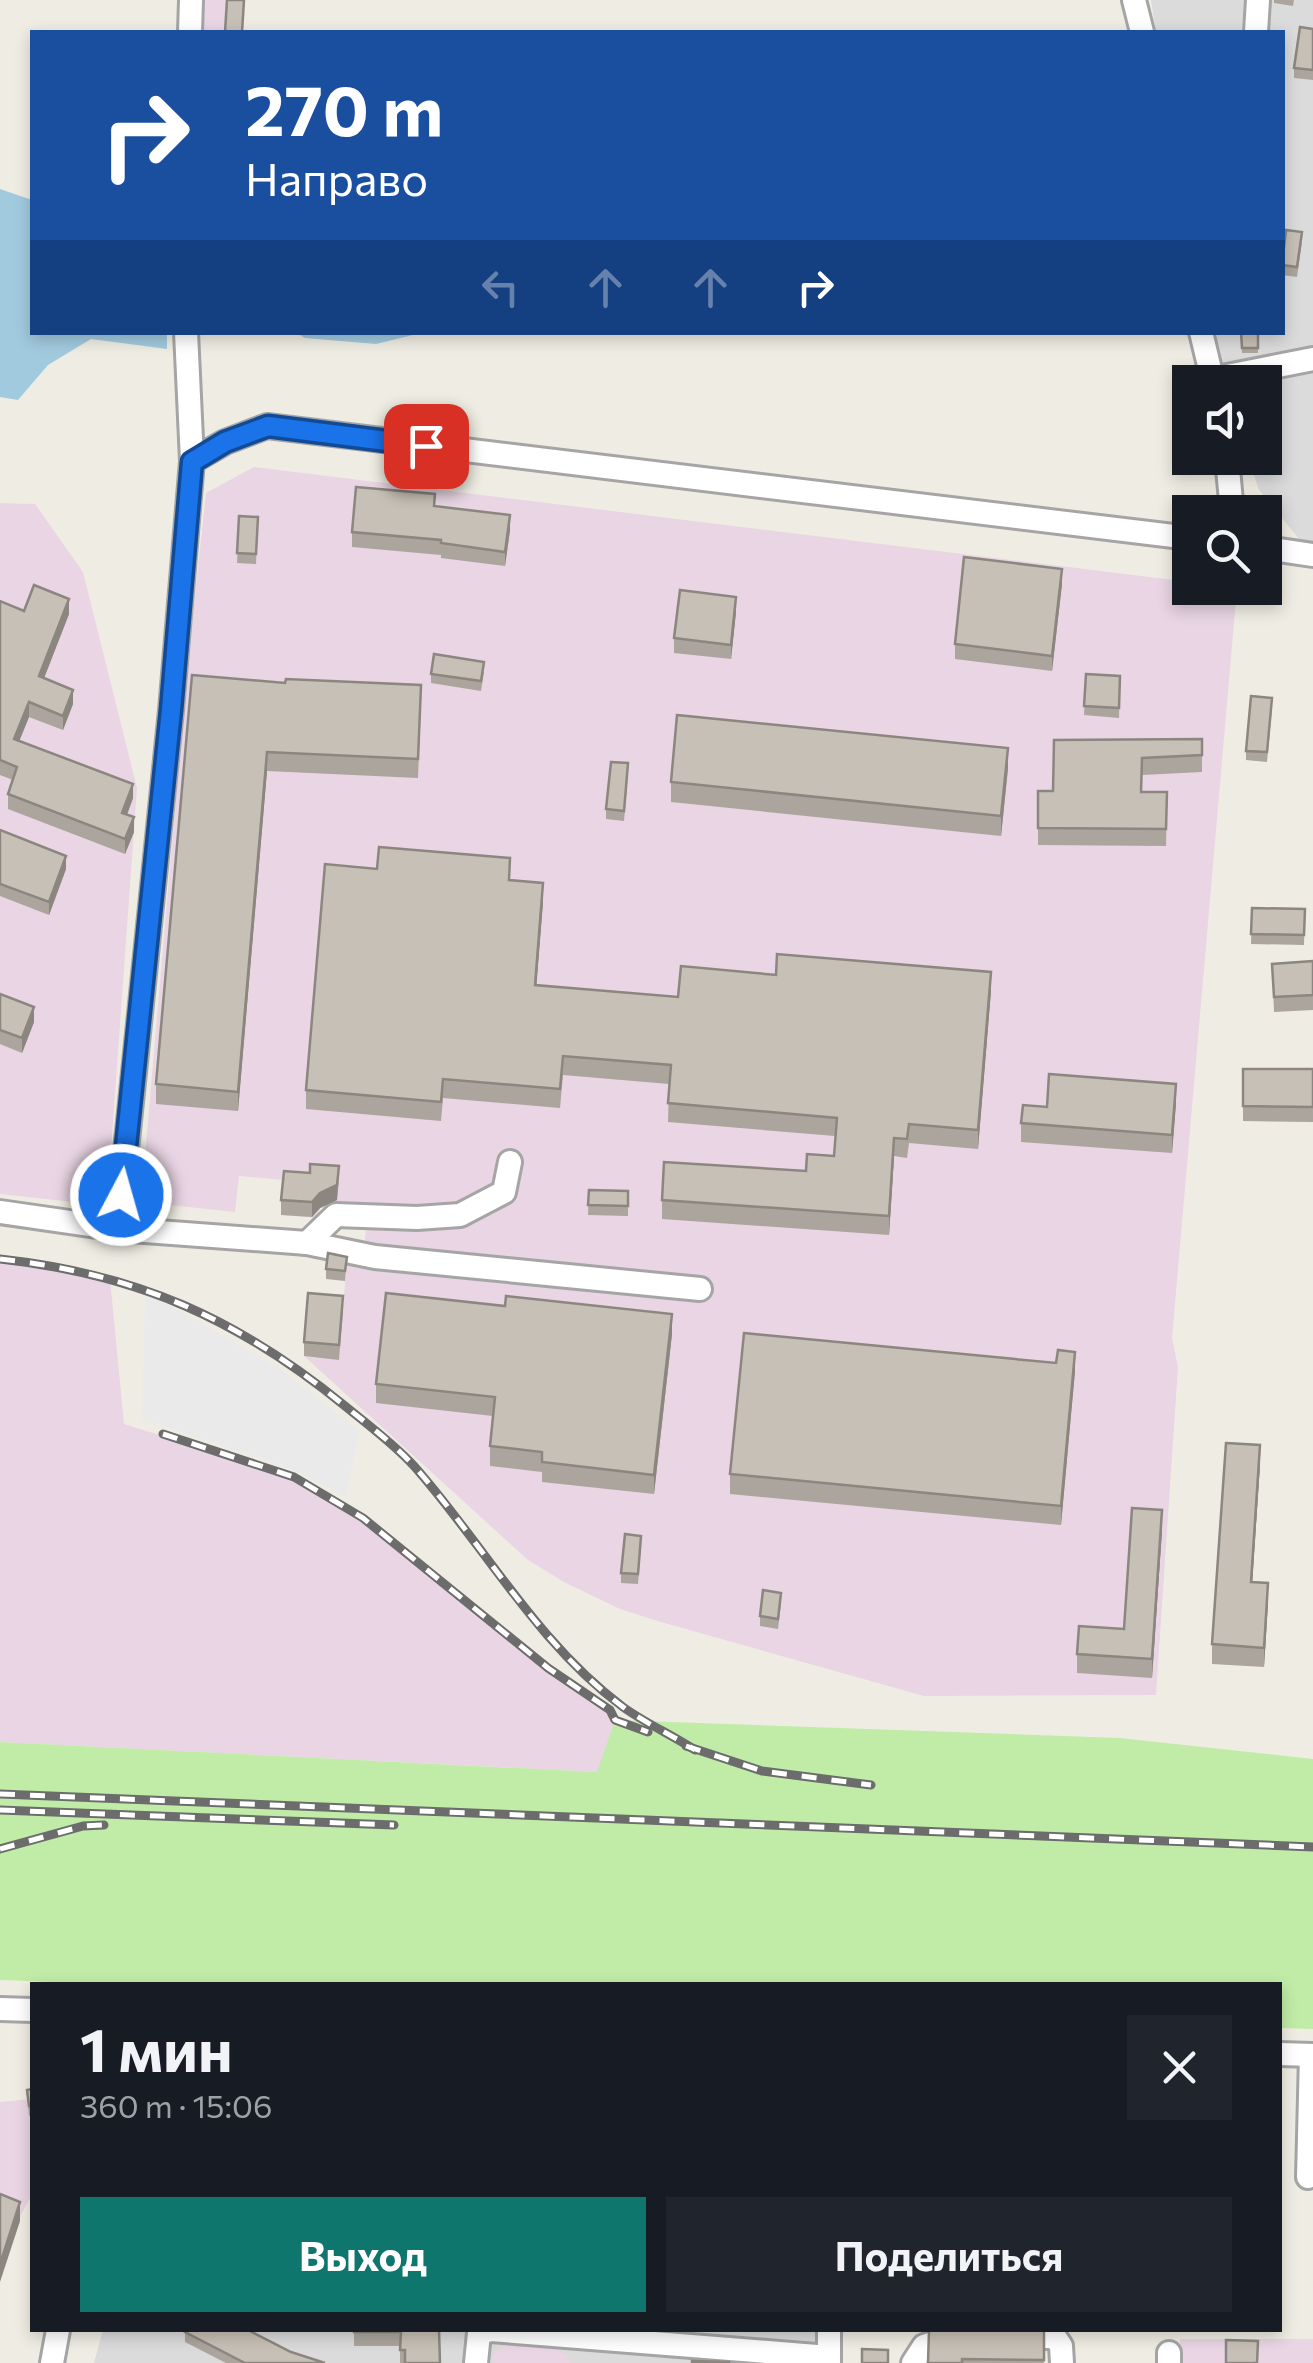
<!DOCTYPE html>
<html lang="ru">
<meta charset="utf-8">
<style>
:root{--surface:#171b24;--page:#20242c;--text:#f1f3f6;--muted:#9ea1a6;--accent:#0f766e}
body{margin:0;font-family:Commissioner,sans-serif;background:var(--page);color:var(--text);height:100vh;display:flex;flex-direction:column;font-size:38px;white-space:nowrap}
*{box-sizing:border-box;margin:0}
p{font-size:32px;color:var(--muted)}
.icon{flex:none;width:55px;height:55px;fill:none;stroke:currentColor;stroke-width:2;stroke-linecap:round;stroke-linejoin:round}
.map{position:relative;flex:1;overflow:hidden}
.side{position:absolute;left:30px;top:1982px;width:1252px;height:350px;display:flex;flex-direction:column;background:var(--surface);border-radius:0px;box-shadow:0 5px 15px #0003}
.side>*{flex:none}
.hud{position:absolute;left:30px;top:30px;width:1255px;height:305px;border-radius:0px;box-shadow:0 5px 15px #0003;background:#1a4fa0;color:#fff;overflow:hidden}
.tools{position:absolute;left:1172px;top:365px;display:grid;gap:20px}
.tools a{display:grid;place-items:center;width:110px;height:110px;border-radius:0px;background:var(--surface);box-shadow:0 5px 15px #0003;font-size:50px}
.pin{position:absolute;display:grid;place-items:center;width:85px;height:85px;color:#fff;margin:-42px;border-radius:20px;box-shadow:0 5px 15px #0006}
.me{position:absolute;width:110px;margin:-55px;rotate:6deg;stroke-linejoin:round;filter:drop-shadow(0 0 8px #0008)}
.turn{display:flex;align-items:center;gap:35px;height:210px;padding:0 50px;font-size:45px}
.turn .icon{width:130px;height:130px;stroke-width:2.5}
.turn b{display:block;font-size:70px;line-height:85px}
.lanes{display:flex;align-items:center;height:95px;padding:0 50px;background:#0003;justify-content:center;gap:50px;direction:ltr}
.lanes .off{opacity:.35}
.round{display:grid;place-items:center;flex:none;width:105px;height:105px;border-radius:0px;background:var(--page)}
.head{display:flex;align-items:center;justify-content:space-between;height:170px;padding:0 50px}
h1{font-size:60px;font-weight:700;line-height:75px}
.action{display:flex;gap:20px;margin-top:auto;padding:20px 50px}
.action a{flex:1;height:115px;border-radius:0px;background:var(--accent);color:#fff;font-size:40px;font-weight:700;line-height:115px;text-align:center}
.action a+a{background:var(--page);color:var(--text)}
.map>svg:first-child{display:block}
.residential{fill:#dcdbdb}
.industrial{fill:#e9d5e3}
.grass{fill:#c1eca7}
.parking{fill:#eaeaea}
.water{fill:#a2cadf}
.lines{fill:none;stroke-linecap:round;stroke-linejoin:round}
.minor-casing{stroke:#a5a5a5;stroke-width:28}
.minor{stroke:#fff;stroke-width:22}
.rail-casing{stroke:#6c6c6c;stroke-width:9}
.rail{stroke:#fff;stroke-width:5;stroke-dasharray:15;stroke-linecap:butt}
.wall{fill:#aba59d}
.shaded-wall{fill:#8b867f}
.building{fill:#c7c0b6;stroke:#8b867f;stroke-width:2.5}
.route-casing{stroke:#114b97;stroke-width:25}
.route{stroke:#1a73e8;stroke-width:18}
</style>
<div class="map">
<svg width="1313" height="2363" viewBox="0 0 1313 2363">
<rect width="100%" height="100%" fill="#efede3"/>
<g class="residential">
<path d="M 1151,0 L 1313,0 L 1313,547 L 1304,545 L 1259,490 L 1248,458 L 1265,458 L 1265,382 L 1221,382 L 1207,333 L 1282,332 L 1282,32 L 1156,32 Z"/>
<path d="M 103,2330 L 841,2330 L 841,2363 L 94,2363 Z"/>
</g>
<g class="industrial">
<path d="M 178,0 L 245,0 L 243,32 L 177,32 Z"/>
<path d="M 254,467 L 1190,582 L 1190,588 L 1237,588 L 1172,1338 L 1178,1367 L 1156,1695 L 924,1696 L 661,1622 L 620,1609 L 564,1582 L 528,1560 L 304,1356 L 339,1359 L 347,1259 L 365,1241 L 367,1211 L 320,1208 L 319,1218 L 281,1215 L 284,1180 L 239,1176 L 235,1212 L 141,1202 L 187,670 L 206,493 Z"/>
<path d="M 0,503 L 35,504 L 83,572 L 137,788 L 108,1191 L 74,1202 L 0,1194 Z"/>
<path d="M 0,1259 L 44,1264 L 110,1279 L 124,1424 L 294,1477 L 363,1518 L 615,1720 L 598,1772 L 0,1742 Z"/>
<path d="M 32,2099 L 32,2194 L 0,2255 L 0,2102 Z"/>
<path d="M 527,2332 L 569,2357 L 569,2363 L 493,2363 L 494,2353 Z"/>
<path d="M 1180,2339 L 1313,2339 L 1313,2363 L 1179,2363 Z"/>
</g>
<path class="grass" d="M 615,1720 L 1120,1738 L 1313,1759 L 1313,2029 L 1280,2028 L 1280,1985 L 134,1985 L 0,1980 L 0,1742 L 597,1772 Z"/>
<path class="parking" d="M 145,1295 L 171,1306 L 279,1368 L 360,1431 L 345,1496 L 286,1467 L 142,1419 Z"/>
<g class="water">
<path d="M 0,189 L 32,200 L 32,332 L 167,333 L 167,349 L 91,339 L 48,365 L 18,400 L 0,397 Z"/>
<path d="M 297,333 L 421,333 L 376,344 L 305,338 Z"/>
</g>
<g class="lines">
<defs>
<g id="minor">
<path d="M 1134,0 L 1142,32"/>
<path d="M 190,32 L 191,0"/>
<path d="M 1256,32 L 1258,0"/>
<path d="M 186,332 L 192,461"/>
<path d="M 1201,332 L 1213,382"/>
<path d="M 1212,379 L 1313,359"/>
<path d="M 1227,458 L 1232,512"/>
<path d="M 1265,548 L 1313,555"/>
<path d="M 0,1212 L 118,1229 L 307,1243 L 375,1257 L 700,1289"/>
<path d="M 118,1229 L 171,710 L 192,461 L 225,442 L 267,426 L 1190,538"/>
<path d="M 307,1243 L 336,1215 L 417,1218 L 460,1215 L 504,1192 L 510,1162"/>
<path d="M 0,2009 L 32,2010"/>
<path d="M 1280,2054 L 1313,2055"/>
<path d="M 1308,2177 L 1311,2055"/>
<path d="M 1017,2337 L 1055,2337 L 1061,2346 L 1062,2363"/>
<path d="M 52,2363 L 58,2330"/>
<path d="M 476,2363 L 479,2333 L 491,2330 L 829,2357"/>
<path d="M 829,2363 L 829,2330"/>
<path d="M 913,2363 L 924,2346 L 955,2336"/>
<path d="M 1169,2363 L 1169,2353"/>
</g>
</defs>
<use href="#minor" class="minor-casing"/>
<use href="#minor" class="minor"/>
<defs>
<g id="rail">
<path d="M 0,1259 C 138,1274 238,1319 345,1406 C 367,1424 394,1444 414,1466 C 484,1545 536,1642 623,1707 C 645,1723 672,1735 695,1750"/>
<path d="M 163,1434 L 294,1477 L 363,1518 L 548,1668 L 610,1710 L 615,1720 L 648,1732"/>
<path d="M 686,1746 L 762,1771 L 871,1785"/>
<path d="M 0,1794 L 1313,1847"/>
<path d="M 0,1810 L 394,1825"/>
<path d="M 0,1849 L 83,1826 L 104,1825"/>
</g>
</defs>
<use href="#rail" class="rail-casing"/>
<use href="#rail" class="rail"/>
</g>
<g class="wall">
<path d="M 1274,0 L 1294,0 L 1293,6 L 1274,3 Z"/>
<path d="M 1313,29 L 1313,80 L 1294,78 L 1294,68 Z"/>
<path d="M 1302,242 L 1297,277 L 1282,275 L 1282,252 Z"/>
<path d="M 1241,332 L 1258,332 L 1258,353 L 1242,353 Z"/>
<path d="M 435,506 L 510,530 L 505,566 L 441,558 L 441,555 L 352,547 L 352,532 Z"/>
<path d="M 239,516 L 258,517 L 256,564 L 237,563 Z"/>
<path d="M 1062,584 L 1052,671 L 955,659 L 955,644 Z"/>
<path d="M 0,601 L 24,611 L 69,614 L 44,678 L 73,704 L 63,730 L 29,717 L 19,741 L 133,798 L 127,815 L 134,832 L 125,854 L 8,809 L 8,794 L 13,780 L 0,775 Z"/>
<path d="M 736,612 L 731,659 L 674,653 L 674,638 Z"/>
<path d="M 484,672 L 481,691 L 431,683 L 431,674 Z"/>
<path d="M 1086,674 L 1120,676 L 1119,718 L 1084,715 Z"/>
<path d="M 192,675 L 421,704 L 418,778 L 267,771 L 238,1111 L 156,1104 L 156,1084 Z"/>
<path d="M 1272,708 L 1267,762 L 1246,760 L 1246,751 Z"/>
<path d="M 1202,739 L 1202,772 L 1142,775 L 1142,792 L 1167,792 L 1166,846 L 1038,845 L 1038,791 L 1053,791 L 1054,740 Z"/>
<path d="M 1008,768 L 1001,836 L 671,802 L 671,782 Z"/>
<path d="M 628,773 L 624,821 L 606,819 L 606,809 Z"/>
<path d="M 0,830 L 66,869 L 49,915 L 0,896 Z"/>
<path d="M 377,869 L 510,880 L 543,902 L 536,985 L 678,997 L 776,975 L 991,991 L 978,1149 L 909,1143 L 907,1158 L 894,1156 L 889,1235 L 662,1219 L 662,1200 L 806,1171 L 834,1156 L 835,1136 L 668,1122 L 669,1084 L 563,1075 L 560,1108 L 443,1098 L 441,1121 L 306,1109 L 306,1090 Z"/>
<path d="M 1252,908 L 1305,909 L 1304,945 L 1251,944 Z"/>
<path d="M 1313,961 L 1313,1010 L 1274,1012 L 1272,964 Z"/>
<path d="M 0,994 L 34,1022 L 22,1053 L 0,1044 Z"/>
<path d="M 1243,1069 L 1313,1069 L 1313,1122 L 1243,1121 Z"/>
<path d="M 1176,1103 L 1172,1153 L 1021,1142 L 1021,1123 L 1047,1107 Z"/>
<path d="M 339,1181 L 337,1200 L 320,1208 L 312,1217 L 281,1215 L 281,1200 Z"/>
<path d="M 589,1190 L 628,1191 L 628,1216 L 588,1215 Z"/>
<path d="M 347,1257 L 345,1281 L 326,1279 L 326,1269 Z"/>
<path d="M 343,1311 L 339,1360 L 304,1356 L 304,1342 Z"/>
<path d="M 672,1334 L 654,1494 L 542,1482 L 542,1472 L 490,1466 L 490,1446 L 493,1416 L 376,1403 L 376,1384 Z"/>
<path d="M 1075,1371 L 1061,1525 L 730,1494 L 730,1474 Z"/>
<path d="M 1260,1465 L 1252,1582 L 1268,1602 L 1264,1667 L 1212,1664 L 1212,1644 Z"/>
<path d="M 1162,1530 L 1152,1678 L 1077,1673 L 1077,1654 L 1124,1629 Z"/>
<path d="M 641,1545 L 638,1584 L 621,1583 L 621,1573 Z"/>
<path d="M 781,1603 L 778,1629 L 760,1626 L 760,1616 Z"/>
<path d="M 32,2089 L 32,2115 L 29,2116 L 27,2090 Z"/>
<path d="M 354,2330 L 439,2330 L 440,2363 L 400,2363 L 400,2346 L 354,2346 Z"/>
<path d="M 1044,2330 L 1044,2363 L 928,2363 Z"/>
<path d="M 185,2332 L 291,2352 L 325,2363 L 226,2363 L 185,2342 Z"/>
</g>
<g class="shaded-wall">
<path d="M 510,515 L 510,530 L 505,566 L 505,552 Z"/>
<path d="M 1062,569 L 1062,584 L 1052,671 L 1052,656 Z"/>
<path d="M 736,597 L 736,612 L 731,659 L 731,645 Z"/>
<path d="M 69,599 L 69,614 L 39,691 L 39,676 Z"/>
<path d="M 73,690 L 73,704 L 63,730 L 63,716 Z"/>
<path d="M 29,702 L 29,717 L 14,754 L 14,739 Z"/>
<path d="M 1008,748 L 1008,768 L 1001,836 L 1001,816 Z"/>
<path d="M 267,752 L 267,771 L 238,1111 L 238,1092 Z"/>
<path d="M 133,784 L 133,798 L 122,828 L 122,813 Z"/>
<path d="M 134,817 L 134,832 L 125,854 L 125,839 Z"/>
<path d="M 66,856 L 66,869 L 49,915 L 49,902 Z"/>
<path d="M 543,883 L 543,902 L 535,1004 L 535,985 Z"/>
<path d="M 991,972 L 991,991 L 978,1149 L 978,1130 Z"/>
<path d="M 34,1007 L 34,1022 L 22,1053 L 22,1038 Z"/>
<path d="M 1176,1084 L 1176,1103 L 1172,1153 L 1172,1135 Z"/>
<path d="M 894,1138 L 894,1156 L 889,1235 L 889,1216 Z"/>
<path d="M 339,1166 L 337,1200 L 320,1208 L 312,1217 L 312,1202 Z"/>
<path d="M 672,1314 L 672,1334 L 654,1494 L 654,1475 Z"/>
<path d="M 1075,1352 L 1075,1371 L 1061,1525 L 1061,1506 Z"/>
<path d="M 1260,1445 L 1260,1465 L 1251,1601 L 1251,1582 Z"/>
<path d="M 1162,1510 L 1162,1530 L 1152,1678 L 1152,1659 Z"/>
<path d="M 1268,1583 L 1268,1602 L 1264,1667 L 1264,1648 Z"/>
<path d="M 20,2202 L 20,2221 L 0,2282 L 0,2264 Z"/>
</g>
<g class="building">
<path d="M 227,0 L 244,0 L 242,32 L 225,32 Z"/>
<path d="M 1300,27 L 1313,29 L 1313,70 L 1294,68 Z"/>
<path d="M 1286,230 L 1302,232 L 1297,267 L 1282,265 Z"/>
<path d="M 1241,332 L 1258,332 L 1258,348 L 1242,348 Z"/>
<path d="M 356,487 L 435,494 L 434,506 L 510,515 L 505,552 L 441,543 L 441,540 L 352,532 Z"/>
<path d="M 239,516 L 258,517 L 256,554 L 237,553 Z"/>
<path d="M 964,557 L 1062,569 L 1052,656 L 955,644 Z"/>
<path d="M 34,585 L 69,599 L 39,676 L 73,690 L 63,716 L 29,702 L 14,739 L 133,784 L 122,813 L 134,817 L 125,839 L 8,794 L 17,767 L 0,760 L 0,601 L 24,611 Z"/>
<path d="M 680,590 L 736,597 L 731,645 L 674,638 Z"/>
<path d="M 434,654 L 484,662 L 481,681 L 431,674 Z"/>
<path d="M 1086,674 L 1120,676 L 1119,708 L 1084,706 Z"/>
<path d="M 192,675 L 285,683 L 286,679 L 421,685 L 418,759 L 267,752 L 238,1092 L 156,1084 Z"/>
<path d="M 1251,696 L 1272,698 L 1267,752 L 1246,751 Z"/>
<path d="M 677,715 L 1008,748 L 1001,816 L 671,782 Z"/>
<path d="M 1202,739 L 1202,755 L 1142,758 L 1141,792 L 1167,792 L 1166,829 L 1038,828 L 1038,791 L 1053,791 L 1054,740 Z"/>
<path d="M 611,762 L 628,763 L 624,811 L 606,809 Z"/>
<path d="M 0,830 L 66,856 L 49,902 L 0,884 Z"/>
<path d="M 379,847 L 510,858 L 509,880 L 543,883 L 535,985 L 678,997 L 681,966 L 776,975 L 777,954 L 991,972 L 978,1130 L 909,1124 L 907,1139 L 894,1138 L 889,1216 L 662,1200 L 664,1162 L 806,1171 L 807,1154 L 834,1156 L 837,1118 L 668,1103 L 671,1065 L 563,1056 L 560,1089 L 443,1079 L 441,1102 L 306,1090 L 325,864 L 377,869 Z"/>
<path d="M 1252,908 L 1305,909 L 1304,935 L 1251,934 Z"/>
<path d="M 1313,961 L 1313,995 L 1274,997 L 1272,964 Z"/>
<path d="M 0,994 L 34,1007 L 22,1038 L 0,1030 Z"/>
<path d="M 1243,1069 L 1313,1069 L 1313,1107 L 1243,1106 Z"/>
<path d="M 1049,1074 L 1176,1084 L 1172,1135 L 1021,1123 L 1023,1105 L 1047,1107 Z"/>
<path d="M 310,1164 L 339,1166 L 337,1185 L 320,1193 L 312,1202 L 281,1200 L 284,1171 L 310,1173 Z"/>
<path d="M 589,1190 L 628,1191 L 628,1206 L 588,1205 Z"/>
<path d="M 328,1253 L 347,1257 L 345,1271 L 326,1269 Z"/>
<path d="M 308,1293 L 343,1296 L 339,1345 L 304,1342 Z"/>
<path d="M 386,1293 L 505,1306 L 506,1296 L 672,1314 L 654,1475 L 542,1462 L 542,1452 L 490,1446 L 495,1397 L 376,1384 Z"/>
<path d="M 744,1333 L 1056,1363 L 1058,1350 L 1075,1352 L 1061,1506 L 730,1474 Z"/>
<path d="M 1226,1443 L 1260,1445 L 1251,1582 L 1268,1583 L 1264,1648 L 1212,1644 Z"/>
<path d="M 1132,1508 L 1162,1510 L 1152,1659 L 1077,1654 L 1079,1626 L 1124,1629 Z"/>
<path d="M 625,1534 L 641,1536 L 638,1574 L 621,1573 Z"/>
<path d="M 763,1590 L 781,1593 L 778,1619 L 760,1616 Z"/>
<path d="M 32,2089 L 32,2106 L 29,2106 L 27,2090 Z"/>
<path d="M 0,2194 L 20,2202 L 0,2264 Z"/>
<path d="M 186,2330 L 248,2330 L 291,2352 L 325,2363 L 245,2363 L 185,2332 Z"/>
<path d="M 354,2330 L 439,2330 L 440,2363 L 405,2363 L 405,2350 L 400,2350 L 401,2332 L 354,2332 Z"/>
<path d="M 929,2330 L 1044,2330 L 1044,2360 L 962,2359 L 962,2363 L 928,2363 Z"/>
<path d="M 1226,2340 L 1258,2341 L 1257,2363 L 1226,2363 Z"/>
<path d="M 862,2349 L 888,2350 L 888,2363 L 862,2363 Z"/>
<path d="M 692,2361 L 729,2362 L 729,2363 L 692,2363 Z"/>
</g>
<g class="lines">
<defs>
<path id="route" d="M 121,1195 L 171,710 L 192,462 L 225,442 L 268,426 L 426,446"/>
</defs>
<use href="#route" class="route-casing"/>
<use href="#route" class="route"/>
</g>
</svg>
<div class="tools">
<a><svg class="icon" aria-label="sound" viewBox="0 0 24 24"><path d="M4 9h4l5-4v14l-5-4H4zM17 9q2 3 0 6"/></svg></a>
<a><svg class="icon" aria-label="search" viewBox="0 0 24 24"><circle cx="10" cy="10" r="6"/><path d="M15 15l6 6"/></svg></a>
</div>
<div class="pin" style="left:426px;top:446px;background:#d93025"><svg class="icon" aria-label="arrive" viewBox="0 0 24 24"><path d="M6 21V4h12l-3 4 3 4H6"/></svg></div>
<svg class="me" style="left:121px;top:1195px" viewBox="-20 -20 40 40"><circle r="17" fill="#1a73e8" stroke="#fff" stroke-width="3"/><path d="M0-11L8 9 0 5-8 9z" fill="#fff"/></svg>
<div class="hud">
<div class="turn"><svg class="icon" aria-label="right" viewBox="0 0 24 24"><path d="M7 20v-9h11M14 6l5 5-5 5"/></svg><div><b>270 m</b>Направо</div></div>
<div class="lanes"><svg class="icon off" aria-label="left" viewBox="0 0 24 24"><path d="M17 20v-9H6M10 6l-5 5 5 5"/></svg><svg class="icon off" aria-label="ahead" viewBox="0 0 24 24"><path d="M12 20V5M6 11l6-6 6 6"/></svg><svg class="icon off" aria-label="ahead" viewBox="0 0 24 24"><path d="M12 20V5M6 11l6-6 6 6"/></svg><svg class="icon" aria-label="right" viewBox="0 0 24 24"><path d="M7 20v-9h11M14 6l5 5-5 5"/></svg></div>
</div>
<section class="side">
<div class="head"><div><h1>1 мин</h1><p>360 m · 15:06</p></div><a class="round"><svg class="icon" aria-label="close" viewBox="0 0 24 24"><path d="M6 6l12 12M18 6L6 18"/></svg></a></div>
<div class="action"><a>Выход</a><a>Поделиться</a></div>
</section>
</div>
